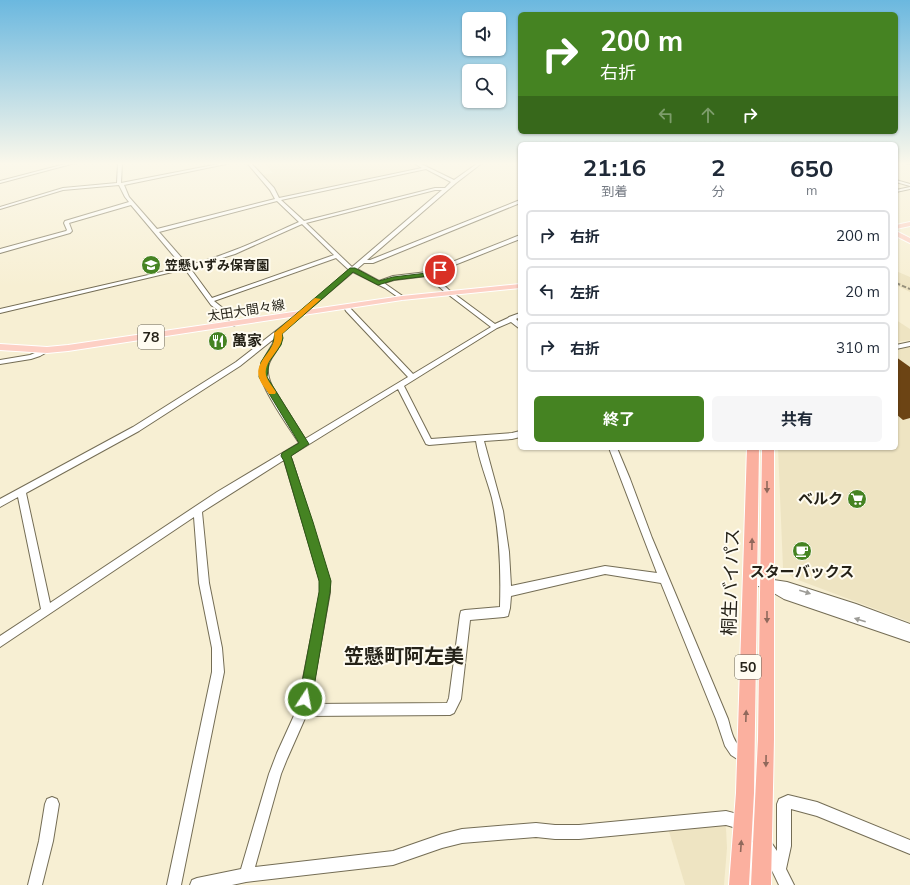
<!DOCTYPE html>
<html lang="ja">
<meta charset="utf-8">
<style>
:root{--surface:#fff;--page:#f6f6f7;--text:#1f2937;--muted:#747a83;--line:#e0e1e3;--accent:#458322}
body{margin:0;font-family:Mulish,"Noto Sans JP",sans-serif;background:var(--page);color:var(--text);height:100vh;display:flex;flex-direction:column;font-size:15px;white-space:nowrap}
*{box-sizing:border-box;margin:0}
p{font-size:13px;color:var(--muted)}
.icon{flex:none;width:22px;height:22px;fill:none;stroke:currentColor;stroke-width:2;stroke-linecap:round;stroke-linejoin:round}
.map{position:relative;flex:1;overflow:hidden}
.panel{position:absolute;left:518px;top:142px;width:380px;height:308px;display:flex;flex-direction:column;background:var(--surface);border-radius:6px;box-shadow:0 1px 3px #0004}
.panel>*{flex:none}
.top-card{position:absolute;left:518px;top:12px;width:380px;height:122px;border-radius:6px;box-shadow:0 1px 3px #0004;background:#458322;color:#fff;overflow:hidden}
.controls{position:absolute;left:462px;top:12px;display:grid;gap:8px}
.controls a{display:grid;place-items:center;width:44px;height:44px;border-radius:6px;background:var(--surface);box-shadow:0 1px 3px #0004;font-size:20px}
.pin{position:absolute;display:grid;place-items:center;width:34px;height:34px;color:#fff;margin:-17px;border:2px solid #fff;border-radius:50%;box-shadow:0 1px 4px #0007}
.me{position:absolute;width:44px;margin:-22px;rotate:11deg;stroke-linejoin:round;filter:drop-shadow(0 0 3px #0008)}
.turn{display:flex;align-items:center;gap:14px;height:84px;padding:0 16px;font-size:18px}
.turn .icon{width:52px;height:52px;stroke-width:2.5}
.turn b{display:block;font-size:28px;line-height:34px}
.lanes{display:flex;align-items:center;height:38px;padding:0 16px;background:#0003;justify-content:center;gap:20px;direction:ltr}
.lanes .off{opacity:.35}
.eta{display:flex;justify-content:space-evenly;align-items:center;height:68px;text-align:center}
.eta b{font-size:24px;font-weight:700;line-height:28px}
.primary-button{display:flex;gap:8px;margin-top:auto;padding:8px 16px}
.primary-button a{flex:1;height:46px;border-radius:6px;background:var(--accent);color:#fff;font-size:16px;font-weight:700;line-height:46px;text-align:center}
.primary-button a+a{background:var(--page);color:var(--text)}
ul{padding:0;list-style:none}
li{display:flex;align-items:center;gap:12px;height:50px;margin:0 8px 6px;padding:0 8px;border:2px solid var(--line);border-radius:6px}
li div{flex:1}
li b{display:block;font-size:15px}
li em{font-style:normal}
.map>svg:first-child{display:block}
.built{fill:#eee4c2}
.building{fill:#6c4414}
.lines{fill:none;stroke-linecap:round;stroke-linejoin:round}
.minor-casing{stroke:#746d55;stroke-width:2}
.major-casing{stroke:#fff;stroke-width:2}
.highway-casing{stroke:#fff;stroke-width:2}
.minor{fill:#fff;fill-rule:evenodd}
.major{fill:#fdd0c5;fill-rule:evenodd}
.highway{fill:#fbb09f;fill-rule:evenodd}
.rail{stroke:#96907c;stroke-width:2;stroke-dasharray:4.5 2;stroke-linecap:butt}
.oneway{fill:#90695c}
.oneway2{fill:#9d9c97}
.route{fill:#458322;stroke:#2d5516}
.slow{fill:#f59e0b}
.labels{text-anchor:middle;stroke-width:4;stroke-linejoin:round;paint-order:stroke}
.far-poi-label{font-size:13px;font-weight:bold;fill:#252218;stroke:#fffcf1;text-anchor:start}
.far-street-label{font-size:13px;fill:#252218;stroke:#fffcf1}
.shield{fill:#fffcf1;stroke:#666359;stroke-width:1}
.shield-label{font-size:14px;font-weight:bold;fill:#252218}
.poi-label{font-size:15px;font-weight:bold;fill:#252218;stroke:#fffcf1;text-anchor:start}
.near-street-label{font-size:18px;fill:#252218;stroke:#fffcf1}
.near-quarter-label{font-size:20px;font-weight:bold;fill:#252218;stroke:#fffcf1}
</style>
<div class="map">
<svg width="910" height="885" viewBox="0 0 910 885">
<rect width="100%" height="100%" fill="#f7efd3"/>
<g class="built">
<path d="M 264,163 L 414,163 L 423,167 L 281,197 L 279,197 L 274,188 L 262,175 L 273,173 Z"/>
<path d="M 896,271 L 910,277 L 910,292 L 896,285 Z"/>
<path d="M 896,320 L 910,329 L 910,340 L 896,342 Z"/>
<path d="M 910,346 L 910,622 L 793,578 L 783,568 L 778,448 L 896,448 L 896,349 Z"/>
<path d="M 722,824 L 726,828 L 727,848 L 724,885 L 685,885 L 668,828 Z"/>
</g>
<path class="building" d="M 896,357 L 910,367 L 910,418 L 903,420 L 896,414 Z"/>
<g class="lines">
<defs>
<g id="minor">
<path d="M 69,163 L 75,163 L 0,183 L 0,181 Z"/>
<path d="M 118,163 L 122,163 L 121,183 L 224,163 L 231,163 L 124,185 L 129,197 L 157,229 L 275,199 L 270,190 L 247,163 L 251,163 L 274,188 L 279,198 L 422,168 L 414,163 L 419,163 L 454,180 L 478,163 L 482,163 L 456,183 L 367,260 L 370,260 L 520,200 L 520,203 L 373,263 L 364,263 L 357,269 L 379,281 L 393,276 L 427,272 L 520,235 L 520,239 L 432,274 L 449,290 L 495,324 L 508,318 L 509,317 L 520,313 L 520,317 L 516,319 L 520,323 L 520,329 L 511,322 L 497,328 L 404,386 L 431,439 L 512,433 L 520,431 L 520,437 L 512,439 L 484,441 L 503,511 L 509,552 L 511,586 L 605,566 L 657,573 L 609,448 L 617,448 L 630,479 L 652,538 L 728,719 C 731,729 732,739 740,747 C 744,751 749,752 751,758 L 749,762 L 745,764 L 731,755 L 725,746 L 716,719 L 661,583 L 605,574 L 511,596 L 510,608 L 508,616 L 504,617 L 470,620 L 461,699 L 454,713 L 450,715 L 306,716 L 287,759 L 281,774 L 255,867 L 393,851 L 442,834 L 462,829 L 536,823 L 555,825 L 579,825 L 726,811 C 750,816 764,831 777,851 L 777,804 L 779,799 L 788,795 L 817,802 L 910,840 L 910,854 L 817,816 L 791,809 L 791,846 L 786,869 L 794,885 L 779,885 C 768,862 754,831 726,825 L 579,839 L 555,839 L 536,837 L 462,843 L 442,848 L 393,865 L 246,882 L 232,885 L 190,885 L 192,880 L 197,878 L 241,869 L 269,774 L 277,753 L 297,709 L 320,592 L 320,581 L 284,460 L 202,512 L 209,583 L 222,648 L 224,672 L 181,885 L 167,885 L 212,672 L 212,648 L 199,583 L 194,517 L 0,647 L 0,636 L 41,609 L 18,497 L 0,507 L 0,499 L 133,427 L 236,362 L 304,309 L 349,270 L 336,258 L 214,301 L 234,317 L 237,324 L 234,326 L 231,324 L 229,319 L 211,305 L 185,269 L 0,313 L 0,309 L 183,267 L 131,205 L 69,223 L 72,231 L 70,233 L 0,253 L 0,249 L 66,231 L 67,230 L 64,223 L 65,221 L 129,202 L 125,197 L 119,185 L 63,190 L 0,209 L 0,207 L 63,188 L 117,183 ZM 426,169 L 451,182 L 445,188 L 435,188 L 304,221 L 281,200 ZM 435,190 L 442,190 L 352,267 L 306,223 ZM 277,201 L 299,222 C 263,238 227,256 188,265 L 159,232 ZM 302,224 L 334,255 L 212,298 L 190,268 L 235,254 ZM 353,272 L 385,288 L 402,300 L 405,298 L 404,297 L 384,283 L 394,280 L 427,276 L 445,292 L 491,327 L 413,374 L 351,309 L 349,306 L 345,306 L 344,307 L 346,311 L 408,377 L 305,439 L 272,386 C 258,356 284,356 281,333 ZM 275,338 C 272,349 262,357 260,369 C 257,383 290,429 299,443 L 217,492 L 50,603 L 26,493 L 139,431 L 240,366 ZM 398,389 L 426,444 L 429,445 L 476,441 C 479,461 487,479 492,498 C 500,533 501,571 500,607 L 465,610 L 461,611 L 460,615 L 449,698 L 447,703 L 310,704 L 330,592 L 330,581 L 292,460 L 290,456 Z"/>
<path d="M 907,163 L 910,163 L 910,164 L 908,164 Z"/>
<path d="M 896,180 L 910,184 L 910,186 L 896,182 Z"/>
<path d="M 910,187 L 910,189 L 896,192 L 896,190 Z"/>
<path d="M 910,342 L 910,346 L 896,349 L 896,345 Z"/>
<path d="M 47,348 L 50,350 L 49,351 L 40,356 L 31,359 L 0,364 L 0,360 L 30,355 Z"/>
<path d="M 751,574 L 767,579 L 787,582 L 856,604 L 910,624 L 910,642 L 784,599 L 767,589 L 747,582 L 746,579 L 747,576 Z"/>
<path d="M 52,797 L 57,799 L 59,804 L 53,841 L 42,885 L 28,885 L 39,841 L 45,804 L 47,799 Z"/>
</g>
<g id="major">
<path d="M 910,222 L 910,226 L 896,229 L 896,225 Z"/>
<path d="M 896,231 L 910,238 L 910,243 L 896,236 Z"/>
<path d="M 520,284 L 520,288 L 402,300 L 68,351 L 47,353 L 0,350 L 0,344 L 47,347 L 68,345 L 402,296 Z"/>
</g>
<g id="highway">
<path d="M 747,448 L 759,448 L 754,793 L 749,885 L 729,885 L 736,793 Z"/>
<path d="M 762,448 L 774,448 L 774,739 L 771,885 L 751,885 L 758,739 Z"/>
</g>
</defs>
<use href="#minor" class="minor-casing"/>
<use href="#major" class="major-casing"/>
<use href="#highway" class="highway-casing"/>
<use href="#minor" class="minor"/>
<use href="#major" class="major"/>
<use href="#highway" class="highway"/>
<path class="rail" d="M 896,283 L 910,289"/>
</g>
<defs><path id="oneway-solid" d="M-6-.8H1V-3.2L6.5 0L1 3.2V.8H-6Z"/></defs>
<g class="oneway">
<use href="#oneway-solid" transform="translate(767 487) rotate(90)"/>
<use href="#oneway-solid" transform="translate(752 544) rotate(-89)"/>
<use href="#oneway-solid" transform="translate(767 617) rotate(90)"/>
<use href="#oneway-solid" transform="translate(746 716) rotate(-88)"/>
<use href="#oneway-solid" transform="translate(766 761) rotate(91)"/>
<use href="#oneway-solid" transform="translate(741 846) rotate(-86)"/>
</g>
<g class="oneway2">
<use href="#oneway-solid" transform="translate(805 592) rotate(18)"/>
<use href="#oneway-solid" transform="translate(860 620) rotate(-162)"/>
</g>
<linearGradient id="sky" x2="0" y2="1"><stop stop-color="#6bb8df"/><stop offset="0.57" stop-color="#fbf8eb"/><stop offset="1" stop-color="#fbf8eb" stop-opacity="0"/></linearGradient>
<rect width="910" height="287" fill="url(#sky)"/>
<path class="route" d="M 350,268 L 355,268 L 379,281 L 393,277 L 427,273 L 440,268 L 443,270 L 428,276 L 394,280 L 378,285 L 353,272 L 282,334 L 283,338 L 281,345 L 269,362 L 267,377 L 309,444 L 291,456 L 313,522 L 331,581 L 330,592 L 312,699 L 310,704 L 305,706 L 301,704 L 299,699 L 319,592 L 319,581 L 284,461 L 281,456 L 282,453 L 299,443 L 259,377 L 261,362 L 273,344 L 275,332 Z"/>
<path class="slow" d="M 315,298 L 321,299 L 282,334 C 285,350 260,361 267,378 C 269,383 273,387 276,392 L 275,394 L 269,394 C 266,389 260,383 259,377 C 254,360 278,350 274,333 Z"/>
<defs>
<symbol id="school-disc" viewBox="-11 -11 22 22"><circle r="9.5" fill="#458322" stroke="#fffcf1"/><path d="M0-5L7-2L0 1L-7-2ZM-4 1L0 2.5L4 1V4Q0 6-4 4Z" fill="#fff"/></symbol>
<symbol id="restaurant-disc" viewBox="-11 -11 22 22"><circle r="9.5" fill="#458322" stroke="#fffcf1"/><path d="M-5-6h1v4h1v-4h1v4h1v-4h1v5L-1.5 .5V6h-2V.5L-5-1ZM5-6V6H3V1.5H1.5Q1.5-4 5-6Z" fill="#fff"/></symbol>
<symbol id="supermarket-disc" viewBox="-11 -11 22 22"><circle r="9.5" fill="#458322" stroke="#fffcf1"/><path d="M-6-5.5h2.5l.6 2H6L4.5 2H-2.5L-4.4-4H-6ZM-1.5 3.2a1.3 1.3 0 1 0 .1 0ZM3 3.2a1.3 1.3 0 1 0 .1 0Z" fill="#fff"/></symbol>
<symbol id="cafe-disc" viewBox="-11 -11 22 22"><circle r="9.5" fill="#458322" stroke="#fffcf1"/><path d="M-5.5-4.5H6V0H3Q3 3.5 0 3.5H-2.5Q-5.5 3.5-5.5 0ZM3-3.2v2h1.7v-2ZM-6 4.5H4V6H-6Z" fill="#fff"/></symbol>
</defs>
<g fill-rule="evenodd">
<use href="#school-disc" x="140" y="254" width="22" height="22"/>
<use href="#restaurant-disc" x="207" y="330" width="22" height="22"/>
<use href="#supermarket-disc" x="846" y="488" width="22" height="22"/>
<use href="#cafe-disc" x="791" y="540" width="22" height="22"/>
</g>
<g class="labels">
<g class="far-poi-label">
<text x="165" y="270">笠懸いずみ保育園</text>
</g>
<g class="far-street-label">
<text transform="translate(246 310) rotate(-9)" y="5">太田大間々線</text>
</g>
<g class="shield">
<rect x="138" y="325" width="26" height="24" rx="3"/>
<rect x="735" y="655" width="26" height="24" rx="3"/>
</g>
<g class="shield-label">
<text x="151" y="342">78</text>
<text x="748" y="672">50</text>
</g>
<g class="poi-label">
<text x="232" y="346">萬家</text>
<text x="843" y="504" text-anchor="end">ベルク</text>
<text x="802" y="577" text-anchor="middle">スターバックス</text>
</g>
<g class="near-street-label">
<text transform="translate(731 582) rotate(-88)" y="6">桐生バイパス</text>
</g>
<g class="near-quarter-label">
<text x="404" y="663">笠懸町阿左美</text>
</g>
</g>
</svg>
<div class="controls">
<a><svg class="icon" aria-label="sound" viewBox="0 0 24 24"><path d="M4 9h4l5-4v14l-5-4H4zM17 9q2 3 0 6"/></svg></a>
<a><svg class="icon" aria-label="search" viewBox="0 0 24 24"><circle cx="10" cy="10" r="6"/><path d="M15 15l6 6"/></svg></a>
</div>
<div class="pin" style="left:440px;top:270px;background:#d93025"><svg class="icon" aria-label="arrive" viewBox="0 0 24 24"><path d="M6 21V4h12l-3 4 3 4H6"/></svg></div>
<svg class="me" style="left:305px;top:699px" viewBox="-20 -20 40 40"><circle r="17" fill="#458322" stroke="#fff" stroke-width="3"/><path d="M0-11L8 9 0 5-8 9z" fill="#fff"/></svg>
<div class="top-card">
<div class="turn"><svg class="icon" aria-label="right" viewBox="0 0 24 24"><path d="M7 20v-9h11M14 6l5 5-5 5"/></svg><div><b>200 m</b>右折</div></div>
<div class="lanes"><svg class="icon off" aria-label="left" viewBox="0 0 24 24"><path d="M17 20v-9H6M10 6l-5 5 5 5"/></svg><svg class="icon off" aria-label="ahead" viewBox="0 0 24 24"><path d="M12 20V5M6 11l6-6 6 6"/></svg><svg class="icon" aria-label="right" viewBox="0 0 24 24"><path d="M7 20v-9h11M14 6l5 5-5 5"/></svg></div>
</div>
<section class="panel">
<div class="eta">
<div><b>21:16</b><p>到着</p></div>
<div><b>2</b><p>分</p></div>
<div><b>650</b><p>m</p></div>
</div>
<ul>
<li><svg class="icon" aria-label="right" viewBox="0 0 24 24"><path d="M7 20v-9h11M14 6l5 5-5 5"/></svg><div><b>右折</b></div><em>200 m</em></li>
<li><svg class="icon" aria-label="left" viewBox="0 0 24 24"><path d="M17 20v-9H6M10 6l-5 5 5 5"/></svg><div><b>左折</b></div><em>20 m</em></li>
<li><svg class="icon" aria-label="right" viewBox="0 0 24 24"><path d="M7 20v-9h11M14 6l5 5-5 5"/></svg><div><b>右折</b></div><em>310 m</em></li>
</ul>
<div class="primary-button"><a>終了</a><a>共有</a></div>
</section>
</div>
